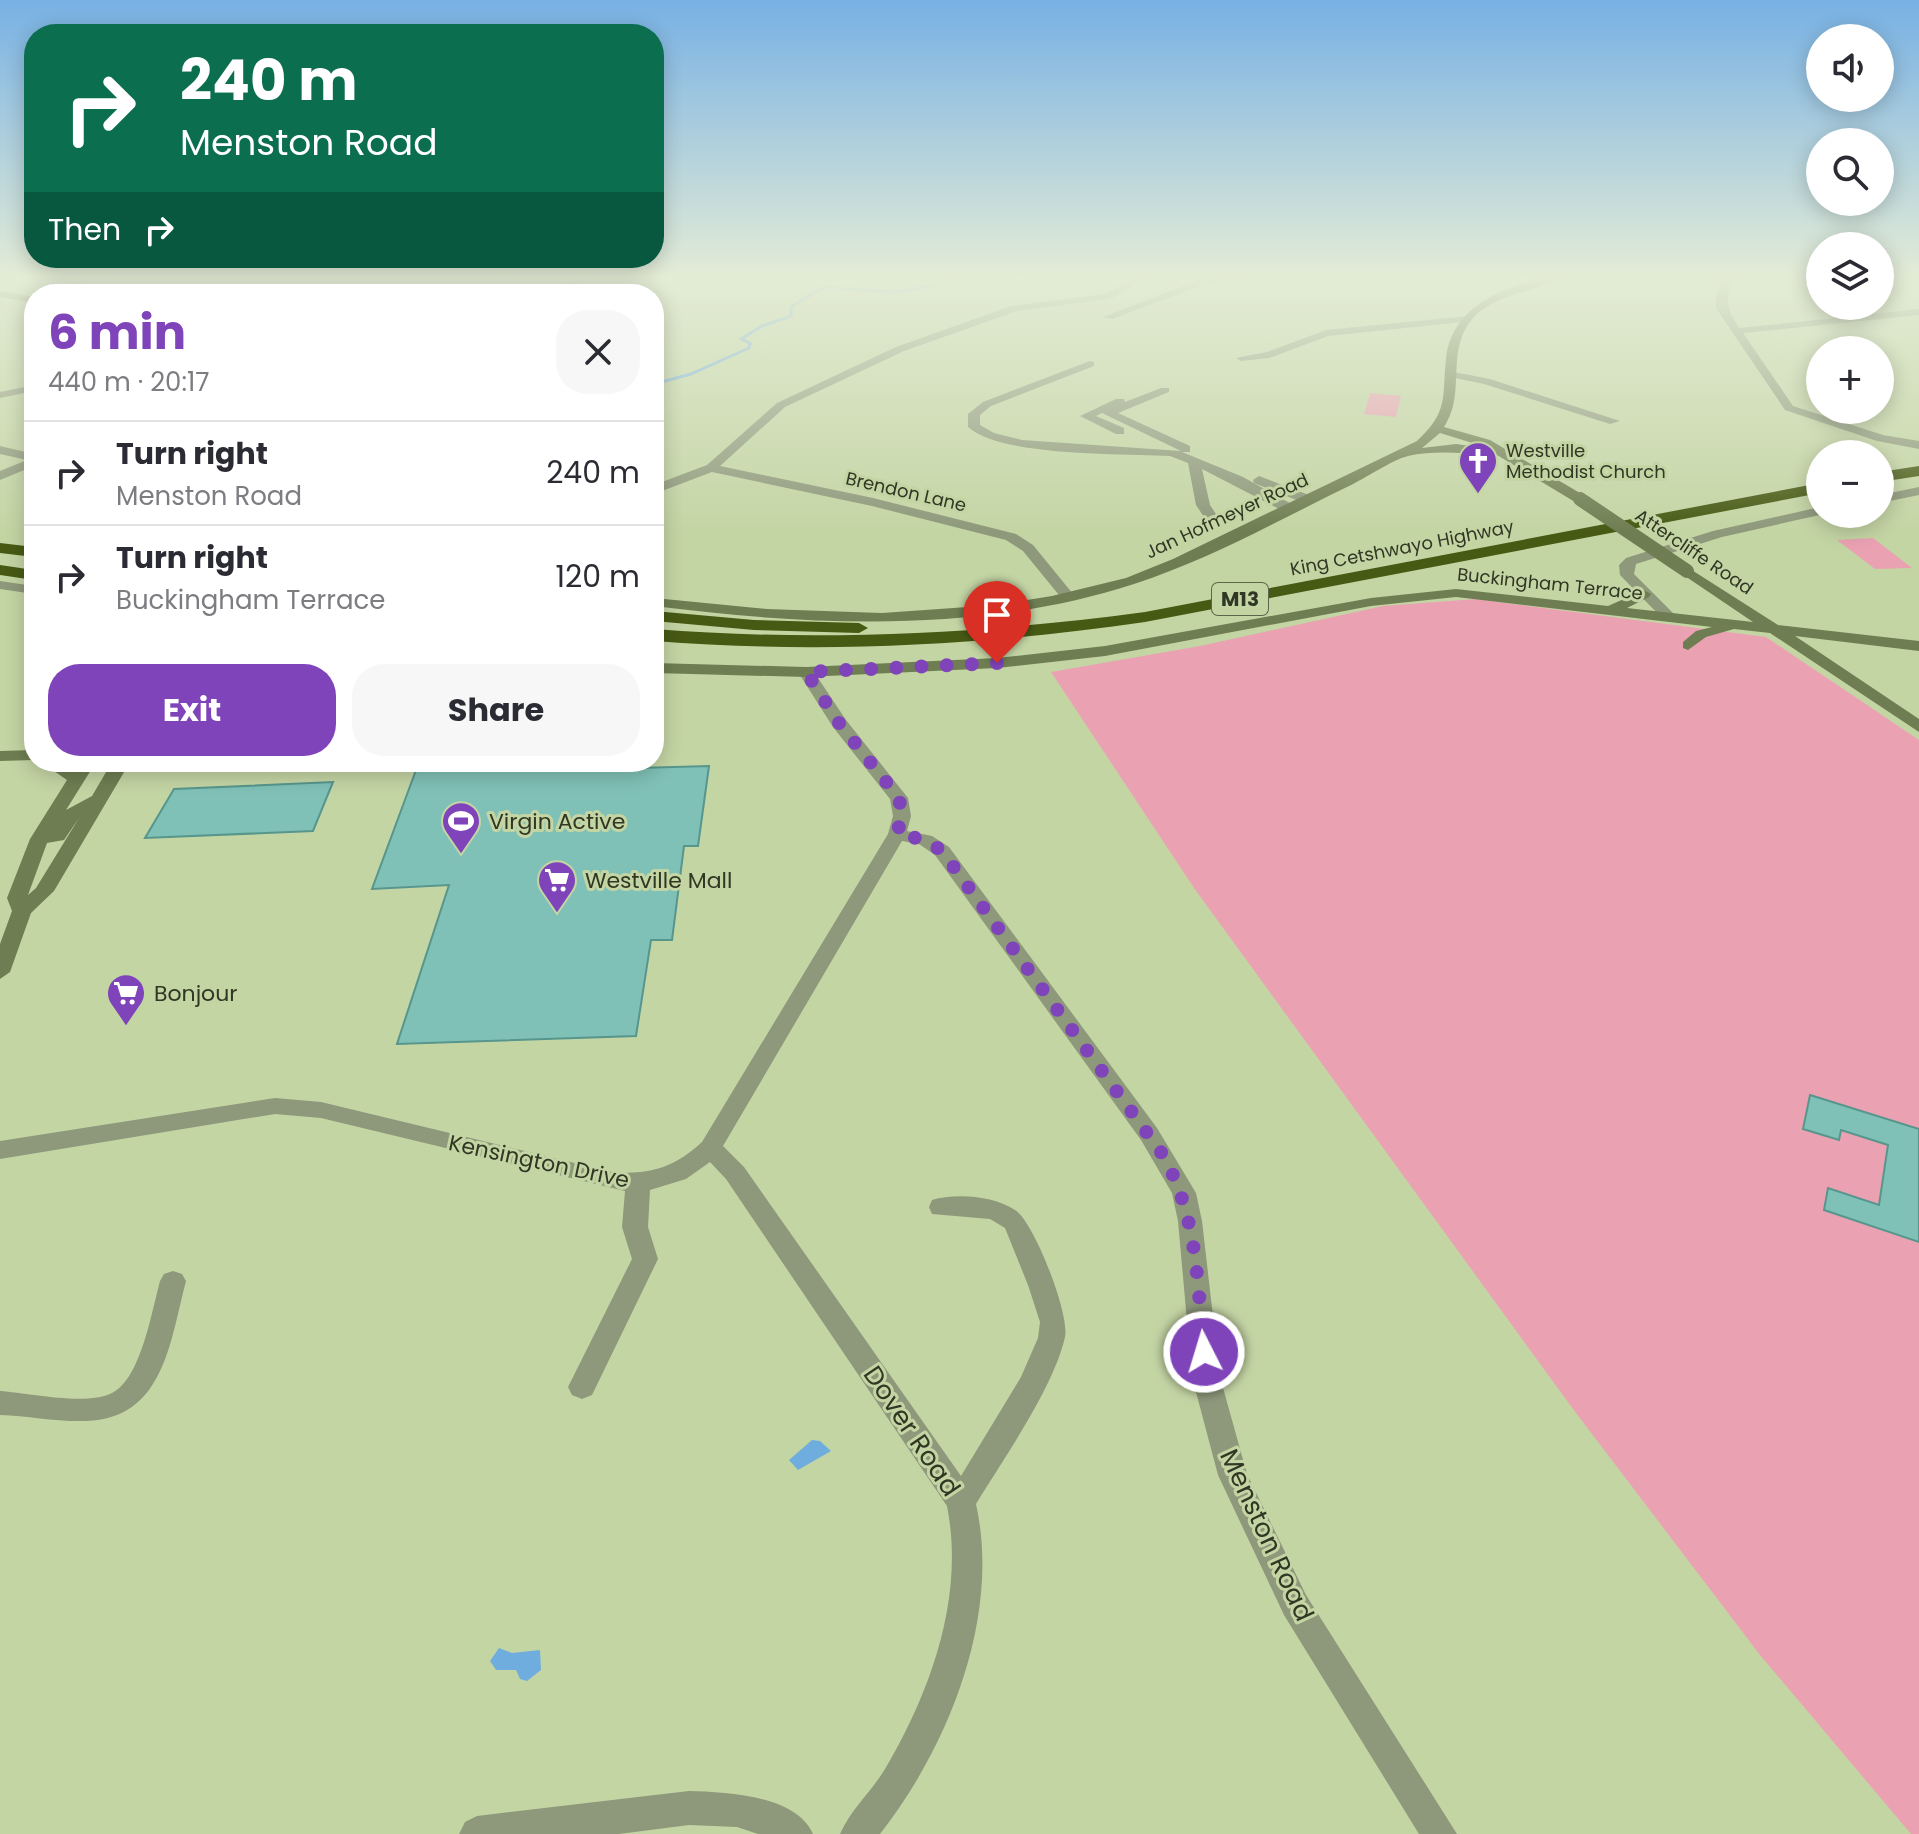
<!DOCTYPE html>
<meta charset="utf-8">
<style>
:root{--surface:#fff;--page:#f7f7f7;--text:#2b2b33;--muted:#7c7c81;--line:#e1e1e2;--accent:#7f44ba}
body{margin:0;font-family:Poppins,sans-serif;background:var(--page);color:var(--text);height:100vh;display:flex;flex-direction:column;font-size:30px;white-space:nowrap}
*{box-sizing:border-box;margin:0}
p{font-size:26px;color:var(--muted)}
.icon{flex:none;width:44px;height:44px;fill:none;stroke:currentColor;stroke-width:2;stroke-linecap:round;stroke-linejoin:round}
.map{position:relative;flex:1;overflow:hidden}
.side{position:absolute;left:24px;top:284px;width:640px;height:488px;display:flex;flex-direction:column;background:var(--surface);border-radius:32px;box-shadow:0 4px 20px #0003}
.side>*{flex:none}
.guide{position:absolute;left:24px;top:24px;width:640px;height:244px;border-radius:32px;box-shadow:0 4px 20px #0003;background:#0b6e4f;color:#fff;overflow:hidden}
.buttons{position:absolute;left:1806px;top:24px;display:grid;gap:16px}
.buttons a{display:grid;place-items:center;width:88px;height:88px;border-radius:50%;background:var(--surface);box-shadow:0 4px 20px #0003;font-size:40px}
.pin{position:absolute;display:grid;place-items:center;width:68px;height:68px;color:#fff;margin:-82px -34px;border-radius:50% 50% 50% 0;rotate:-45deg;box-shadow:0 0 8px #0007}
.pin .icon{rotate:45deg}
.me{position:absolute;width:88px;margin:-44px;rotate:355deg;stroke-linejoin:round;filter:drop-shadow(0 0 6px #0008)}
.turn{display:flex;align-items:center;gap:28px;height:168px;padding:0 24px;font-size:36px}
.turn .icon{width:104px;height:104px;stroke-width:2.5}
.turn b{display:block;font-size:56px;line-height:68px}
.then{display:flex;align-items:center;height:76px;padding:0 24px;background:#0003;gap:16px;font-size:30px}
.round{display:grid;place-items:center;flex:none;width:84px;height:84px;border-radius:32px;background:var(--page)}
.overview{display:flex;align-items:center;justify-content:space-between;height:136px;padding:0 24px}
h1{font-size:48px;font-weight:700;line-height:60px;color:var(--accent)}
.button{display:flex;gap:16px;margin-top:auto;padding:16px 24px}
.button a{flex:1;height:92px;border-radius:32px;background:var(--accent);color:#fff;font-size:32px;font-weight:700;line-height:92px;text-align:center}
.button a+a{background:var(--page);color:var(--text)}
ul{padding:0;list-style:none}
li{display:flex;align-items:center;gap:24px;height:104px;padding:0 24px;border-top:2px solid var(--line)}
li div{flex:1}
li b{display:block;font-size:30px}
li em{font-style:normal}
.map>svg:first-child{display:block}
.green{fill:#eaa2b3}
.water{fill:#6fadde}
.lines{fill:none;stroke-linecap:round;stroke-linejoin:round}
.stream{stroke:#6fadde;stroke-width:3}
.building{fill:#80c1b7;stroke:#56968d;stroke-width:2}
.street{fill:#8e987b;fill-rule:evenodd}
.secondary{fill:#6f7e52;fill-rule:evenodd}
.highway{fill:#475a14;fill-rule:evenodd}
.secondary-bridge{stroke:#6f7e52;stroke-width:14}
.route{stroke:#7f44ba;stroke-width:14;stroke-dasharray:0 25.2}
.labels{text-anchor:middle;stroke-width:6;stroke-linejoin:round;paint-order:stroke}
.far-poi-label{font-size:18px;fill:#303724;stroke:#c4d5a4;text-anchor:start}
.far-street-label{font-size:18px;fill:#303724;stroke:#c4d5a4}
.shield{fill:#c4d5a4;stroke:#5c664a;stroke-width:2}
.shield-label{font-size:20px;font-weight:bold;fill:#303724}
.poi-label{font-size:22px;fill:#303724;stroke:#c4d5a4;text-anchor:start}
.street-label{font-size:22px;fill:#303724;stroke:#c4d5a4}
.near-street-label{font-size:26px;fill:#303724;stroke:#c4d5a4}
</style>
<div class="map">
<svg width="1919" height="1834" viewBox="0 0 1919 1834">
<rect width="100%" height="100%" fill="#c4d5a4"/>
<g class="green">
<path d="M 1370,393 L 1401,396 L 1396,417 L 1364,414 Z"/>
<path d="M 1873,538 L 1912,568 L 1875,569 L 1837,540 Z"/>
<path d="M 1475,599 L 1766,637 L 1919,740 L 1919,1834 L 1911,1834 L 1760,1655 L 1573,1409 L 1194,888 L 1051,672 L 1200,646 L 1383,606 Z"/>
</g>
<g class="water">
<path d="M 812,1440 L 820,1441 L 831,1451 L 798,1470 L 789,1460 Z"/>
<path d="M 499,1648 L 512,1653 L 540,1650 L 541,1670 L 527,1681 L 520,1679 L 516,1670 L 496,1670 L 490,1661 Z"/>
</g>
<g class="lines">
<path class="stream" d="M 654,384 L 691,374 L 749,348 L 750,343 L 741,339 L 762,326 L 791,316 L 791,307 L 823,287 L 897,292 L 936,285 L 958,275"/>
</g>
<g class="building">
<path d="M 419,762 L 539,762 L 538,770 L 609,768 L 611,762 L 639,762 L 638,768 L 709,766 L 698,846 L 684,846 L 672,940 L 651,940 L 636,1036 L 397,1044 L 449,885 L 372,889 Z"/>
<path d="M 333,782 L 313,831 L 145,838 L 174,789 Z"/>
<path d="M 1810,1095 L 1919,1129 L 1919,1242 L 1824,1210 L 1828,1188 L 1879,1205 L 1888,1145 L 1841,1130 L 1839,1140 L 1803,1129 Z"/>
</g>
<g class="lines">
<g class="street">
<path d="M 104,275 L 136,275 L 88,283 L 62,294 L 49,294 L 83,278 Z"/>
<path d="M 273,275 L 321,275 L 316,278 Z"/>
<path d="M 587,275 L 601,275 L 552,294 L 538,294 Z"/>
<path d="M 1140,275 L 1152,275 L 1110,299 L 1017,311 L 904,351 L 785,407 L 720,466 L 873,498 L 1016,534 L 1033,545 L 1073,594 L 1073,600 L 1063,600 L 1023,551 L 1006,540 L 872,506 L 712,472 L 654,494 L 654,485 L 707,465 L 777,403 L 896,347 L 1011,306 L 1105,294 Z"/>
<path d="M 1235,275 L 1264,275 L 1203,285 L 1112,319 L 1103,317 L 1198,280 Z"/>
<path d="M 1726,275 L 1736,275 C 1724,298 1725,306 1739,328 L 1919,309 L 1919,315 L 1743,333 L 1793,406 L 1883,435 L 1919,441 L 1919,449 L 1877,441 L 1785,410 L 1716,308 L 1716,295 Z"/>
<path d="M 1468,316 L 1472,321 L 1328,336 L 1269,358 L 1241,361 L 1236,358 L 1267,352 L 1326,330 Z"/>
<path d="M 1090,361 L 1094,362 L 1094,366 L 991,406 L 980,415 L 980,425 L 994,433 L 1022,440 L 1181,451 L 1102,413 L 1096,416 L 1124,428 L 1124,434 L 1116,434 L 1080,416 L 1116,399 L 1124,399 L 1125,402 L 1161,388 L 1169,388 L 1169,392 L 1118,413 L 1190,446 L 1190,452 L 1182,452 L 1243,477 L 1295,506 L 1295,512 L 1285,512 L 1202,469 L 1210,505 L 1218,517 L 1206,520 L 1196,505 L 1188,463 L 1170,456 C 1122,453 1002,457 968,427 L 968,414 L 983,402 Z"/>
<path d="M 1454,372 L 1490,379 L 1620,421 L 1610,424 L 1484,384 L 1450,377 L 1450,373 Z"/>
<path d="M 34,385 L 34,391 L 0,398 L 0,392 Z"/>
<path d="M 0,446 L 34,454 L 34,466 L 0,480 L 0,471 L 27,460 L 0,454 Z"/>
<path d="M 1259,476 L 1314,497 L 1316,500 L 1304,503 L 1254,483 L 1253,480 Z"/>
<path d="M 1919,487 L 1919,495 L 1880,503 L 1880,495 Z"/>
<path d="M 1820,507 L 1820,514 L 1824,514 L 1722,537 L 1636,564 L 1634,574 L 1674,614 L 1674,620 L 1664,620 L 1620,575 L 1619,565 L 1626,558 L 1713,531 Z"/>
<path d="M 0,581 L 34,586 L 34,594 L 0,589 Z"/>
<path d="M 806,667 L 812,669 L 846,720 L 908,798 L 911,816 L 907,831 L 932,836 L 949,847 L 1157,1128 L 1196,1193 L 1202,1221 L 1220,1377 L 1247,1474 L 1306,1595 L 1457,1834 L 1419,1834 L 1284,1615 L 1218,1475 L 1192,1377 L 1178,1221 L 1172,1193 L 1141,1140 L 935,855 L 919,844 L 902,841 L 723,1146 L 744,1167 L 961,1476 L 1021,1377 L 1038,1338 L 1040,1322 L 1028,1285 L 1005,1228 L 990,1219 L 932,1214 L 929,1207 L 932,1200 C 956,1193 994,1196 1015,1210 C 1034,1221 1070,1315 1065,1337 C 1053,1389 1004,1458 976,1504 C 1001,1616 949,1746 880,1834 L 840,1834 C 851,1809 872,1791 885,1769 C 931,1691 965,1597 947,1506 L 726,1179 L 710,1162 L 686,1179 L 650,1190 L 648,1227 L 658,1259 L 592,1395 L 582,1399 L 572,1395 L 568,1387 L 632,1259 L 622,1227 L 625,1191 L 321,1118 L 275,1114 L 0,1159 L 0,1141 L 275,1098 L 321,1102 L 612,1172 C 649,1175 674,1168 702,1142 L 888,834 L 893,816 L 890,799 L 833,727 L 798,672 Z"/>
<path d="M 173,1271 L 182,1274 L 186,1281 C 170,1341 164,1419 86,1421 C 57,1422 29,1416 0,1415 L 0,1391 C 29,1393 86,1406 112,1393 C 141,1379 152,1310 160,1281 L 164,1274 Z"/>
<path d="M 689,1791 C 726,1792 796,1795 813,1834 L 758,1834 L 737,1827 L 689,1825 L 619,1834 L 459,1834 L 465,1822 L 477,1816 Z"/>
</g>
<g class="secondary">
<path d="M 1550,275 L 1567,275 C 1524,299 1462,291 1457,361 C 1455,385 1458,405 1444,427 L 1490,440 L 1585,496 L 1585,502 L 1575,502 L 1492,452 L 1486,456 C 1461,452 1432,451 1408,456 C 1392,460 1366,478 1349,486 C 1279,520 1209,560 1134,584 C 980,634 813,626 654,606 L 654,598 L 767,609 L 882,613 L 996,605 L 1052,596 L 1126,578 L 1173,559 L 1417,441 C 1449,411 1442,398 1446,358 C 1452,305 1505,287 1550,275 ZM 1440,433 L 1482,446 L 1486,448 L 1456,444 L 1422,448 Z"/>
<path d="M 0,291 L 34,297 L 34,303 L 0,297 Z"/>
<path d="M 388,291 L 445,291 L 450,294 L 383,294 Z"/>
<path d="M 1687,567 L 1778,625 L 1919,641 L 1919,651 L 1795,636 L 1919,719 L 1919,732 L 1770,633 L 1734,629 L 1706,637 L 1688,650 L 1683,648 L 1683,642 L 1696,631 L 1712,627 L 1456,597 L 1371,606 L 1105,656 L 997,668 L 806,677 L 654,673 L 654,663 L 806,667 L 997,658 L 1105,646 L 1371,598 L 1456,589 L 1608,606 L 1644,590 L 1651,594 L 1649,597 L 1627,608 L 1753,622 L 1682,574 L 1680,571 Z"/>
<path d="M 34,750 L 34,760 L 0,761 L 0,751 Z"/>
<path d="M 41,762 L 62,762 L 74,769 L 78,762 L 96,762 L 66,810 L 92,796 L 112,762 L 130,762 L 54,891 L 31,913 L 10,972 L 0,979 L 0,944 L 12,911 L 7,898 L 30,839 L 67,780 ZM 79,818 L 36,888 L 28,895 L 47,843 L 64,840 Z"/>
</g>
<g class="highway">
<path d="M 1919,466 L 1919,476 L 1880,482 L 1880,472 Z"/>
<path d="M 1820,483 L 1820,493 L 1145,622 C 981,646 819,654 654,641 L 654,629 C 819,642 981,634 1145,612 Z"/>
<path d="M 0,543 L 34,547 L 34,557 L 0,553 Z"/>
<path d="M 0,565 L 34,570 L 34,580 L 0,575 Z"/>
<path d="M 654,611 L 754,620 L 859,623 L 868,628 L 859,633 L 754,630 L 654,621 Z"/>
</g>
<path class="secondary-bridge" d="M 1580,499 L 1687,571"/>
</g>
<linearGradient id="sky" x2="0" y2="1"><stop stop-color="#77b1e4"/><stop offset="0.52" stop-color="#e4ecd6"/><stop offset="1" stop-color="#e4ecd6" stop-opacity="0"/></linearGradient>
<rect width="1919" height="532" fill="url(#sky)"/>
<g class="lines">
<path class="route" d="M 997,663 L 806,672 L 839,723 L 899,798 L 902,816 L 897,834 L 925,840 L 942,851 L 1163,1155 C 1198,1218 1197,1282 1204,1352"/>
</g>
<defs>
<symbol id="church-pin" viewBox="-11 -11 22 30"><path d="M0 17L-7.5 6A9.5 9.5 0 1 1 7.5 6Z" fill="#7f44ba" stroke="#c4d5a4"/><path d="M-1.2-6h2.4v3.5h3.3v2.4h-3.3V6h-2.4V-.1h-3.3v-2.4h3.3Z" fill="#fff"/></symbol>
<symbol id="stadium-pin" viewBox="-11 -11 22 30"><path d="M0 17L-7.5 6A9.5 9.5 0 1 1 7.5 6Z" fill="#7f44ba" stroke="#c4d5a4"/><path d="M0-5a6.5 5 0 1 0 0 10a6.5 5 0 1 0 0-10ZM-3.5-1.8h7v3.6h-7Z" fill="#fff"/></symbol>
<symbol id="supermarket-pin" viewBox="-11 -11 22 30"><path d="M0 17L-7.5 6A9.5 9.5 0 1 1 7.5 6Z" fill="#7f44ba" stroke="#c4d5a4"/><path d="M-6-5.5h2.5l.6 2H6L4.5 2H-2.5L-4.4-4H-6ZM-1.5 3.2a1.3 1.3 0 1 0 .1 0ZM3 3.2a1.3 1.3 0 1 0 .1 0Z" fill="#fff"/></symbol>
</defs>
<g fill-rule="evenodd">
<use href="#church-pin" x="1456" y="439" width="44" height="60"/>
<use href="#stadium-pin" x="439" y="799" width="44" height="60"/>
<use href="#supermarket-pin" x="535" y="858" width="44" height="60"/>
<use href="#supermarket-pin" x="104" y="971" width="44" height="60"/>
</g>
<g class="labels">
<g class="far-poi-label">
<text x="1506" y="457">Westville<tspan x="1506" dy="21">Methodist Church</tspan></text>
</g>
<g class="far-street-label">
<text transform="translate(906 492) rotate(13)" y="6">Brendon Lane</text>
<text transform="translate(1227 516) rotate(-25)" y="6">Jan Hofmeyer Road</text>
<text transform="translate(1402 548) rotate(-11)" y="6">King Cetshwayo Highway</text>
<text transform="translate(1694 552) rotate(34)" y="6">Attercliffe Road</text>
<text transform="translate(1550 584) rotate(6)" y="6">Buckingham Terrace</text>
</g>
<rect class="shield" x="1212" y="583" width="56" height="32" rx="6"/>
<g class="shield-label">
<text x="1240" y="606">M13</text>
</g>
<g class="poi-label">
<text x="489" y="829">Virgin Active</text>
<text x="585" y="888">Westville Mall</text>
<text x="154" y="1001">Bonjour</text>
</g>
<g class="street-label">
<text transform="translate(539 1161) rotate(12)" y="8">Kensington Drive</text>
</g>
<g class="near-street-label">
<text transform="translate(912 1431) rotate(56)" y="9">Dover Road</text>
<text transform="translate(1267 1535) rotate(65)" y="9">Menston Road</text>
</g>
</g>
</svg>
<div class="buttons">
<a><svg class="icon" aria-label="sound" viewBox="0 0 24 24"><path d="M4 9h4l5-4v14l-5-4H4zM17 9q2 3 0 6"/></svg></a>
<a><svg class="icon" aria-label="search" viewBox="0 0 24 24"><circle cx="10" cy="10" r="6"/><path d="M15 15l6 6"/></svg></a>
<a><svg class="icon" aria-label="layers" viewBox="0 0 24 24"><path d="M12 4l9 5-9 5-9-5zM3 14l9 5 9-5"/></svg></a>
<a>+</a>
<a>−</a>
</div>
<div class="pin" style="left:997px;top:663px;background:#d93025"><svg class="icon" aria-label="arrive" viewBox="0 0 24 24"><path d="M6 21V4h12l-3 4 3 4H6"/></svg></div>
<svg class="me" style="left:1204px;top:1352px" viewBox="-20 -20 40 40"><circle r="17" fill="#7f44ba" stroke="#fff" stroke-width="3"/><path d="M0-11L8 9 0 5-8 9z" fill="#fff"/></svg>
<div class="guide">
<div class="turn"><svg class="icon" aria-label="right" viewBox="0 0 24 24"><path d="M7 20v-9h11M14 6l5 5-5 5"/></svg><div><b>240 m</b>Menston Road</div></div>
<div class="then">Then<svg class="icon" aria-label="right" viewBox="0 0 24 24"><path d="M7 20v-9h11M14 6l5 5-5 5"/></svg></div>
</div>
<section class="side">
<div class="overview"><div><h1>6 min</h1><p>440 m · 20:17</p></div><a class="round"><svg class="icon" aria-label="close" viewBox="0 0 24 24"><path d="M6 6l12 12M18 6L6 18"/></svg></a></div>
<ul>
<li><svg class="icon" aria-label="right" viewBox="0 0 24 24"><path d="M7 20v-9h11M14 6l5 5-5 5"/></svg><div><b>Turn right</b><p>Menston Road</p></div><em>240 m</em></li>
<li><svg class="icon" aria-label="right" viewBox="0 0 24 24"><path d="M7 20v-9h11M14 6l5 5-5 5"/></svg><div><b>Turn right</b><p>Buckingham Terrace</p></div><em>120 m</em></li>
</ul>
<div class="button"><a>Exit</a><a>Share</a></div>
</section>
</div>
